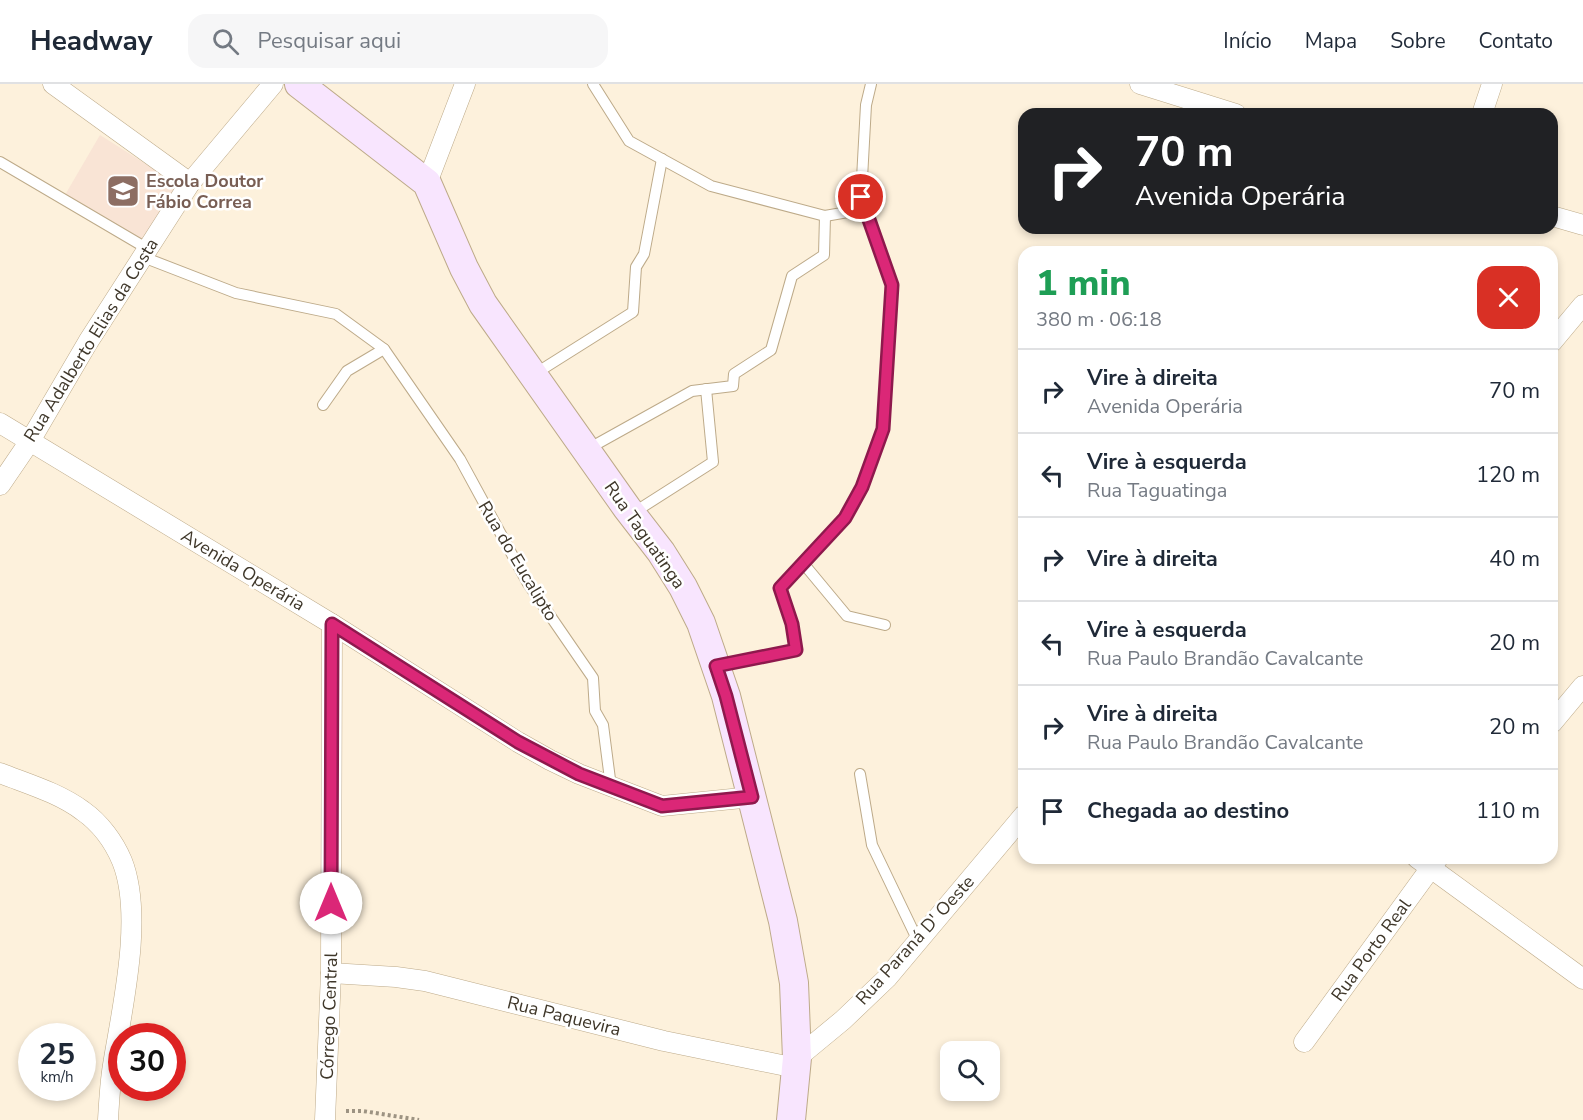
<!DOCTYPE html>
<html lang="pt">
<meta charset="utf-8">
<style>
:root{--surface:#fff;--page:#f6f6f7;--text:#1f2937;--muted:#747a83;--line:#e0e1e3}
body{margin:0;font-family:"Nunito Sans",sans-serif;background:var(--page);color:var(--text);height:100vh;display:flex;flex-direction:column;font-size:22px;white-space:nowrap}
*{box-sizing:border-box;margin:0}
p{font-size:20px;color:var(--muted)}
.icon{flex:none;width:33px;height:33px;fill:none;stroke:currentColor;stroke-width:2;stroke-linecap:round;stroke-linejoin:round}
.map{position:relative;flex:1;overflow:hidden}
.details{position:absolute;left:1018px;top:162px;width:540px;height:618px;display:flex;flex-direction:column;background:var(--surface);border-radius:18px;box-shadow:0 3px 9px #0003}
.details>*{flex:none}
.banner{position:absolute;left:1018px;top:24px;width:540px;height:126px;border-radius:18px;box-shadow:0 3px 9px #0003;background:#202124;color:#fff;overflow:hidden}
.tools{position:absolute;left:940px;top:957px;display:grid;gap:12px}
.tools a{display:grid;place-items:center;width:60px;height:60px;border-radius:12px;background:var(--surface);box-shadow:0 3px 9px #0003;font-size:30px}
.speed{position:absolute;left:18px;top:939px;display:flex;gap:12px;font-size:30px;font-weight:700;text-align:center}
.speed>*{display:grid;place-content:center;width:78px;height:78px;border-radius:50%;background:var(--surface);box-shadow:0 3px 9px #0003;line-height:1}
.speed small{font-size:15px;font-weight:400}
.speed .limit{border:9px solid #d22;background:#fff;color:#111}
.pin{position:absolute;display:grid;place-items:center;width:51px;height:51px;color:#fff;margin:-26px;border:3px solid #fff;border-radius:50%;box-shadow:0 2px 6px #0007}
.me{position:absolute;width:66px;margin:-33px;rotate:0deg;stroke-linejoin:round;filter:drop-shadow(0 0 4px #0008)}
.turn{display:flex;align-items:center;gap:21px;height:126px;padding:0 18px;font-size:27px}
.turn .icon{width:78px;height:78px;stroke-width:2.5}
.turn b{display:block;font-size:42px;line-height:51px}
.round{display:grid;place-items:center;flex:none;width:63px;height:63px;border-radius:18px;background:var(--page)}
.overview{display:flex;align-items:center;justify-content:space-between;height:102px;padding:0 18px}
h1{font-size:36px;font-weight:800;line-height:45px;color:#1e9e55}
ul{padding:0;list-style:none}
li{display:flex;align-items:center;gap:18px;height:84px;padding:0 18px;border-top:2px solid var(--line)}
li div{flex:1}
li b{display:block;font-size:22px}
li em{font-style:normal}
header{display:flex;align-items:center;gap:36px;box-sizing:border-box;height:84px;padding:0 30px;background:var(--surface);border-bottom:2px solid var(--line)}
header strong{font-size:28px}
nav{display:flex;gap:33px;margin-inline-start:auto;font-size:21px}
.search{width:420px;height:54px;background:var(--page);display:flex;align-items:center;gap:15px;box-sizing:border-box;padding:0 21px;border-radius:18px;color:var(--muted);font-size:22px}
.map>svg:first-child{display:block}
.education{fill:#f9e4d5}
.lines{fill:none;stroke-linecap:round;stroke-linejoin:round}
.lane-casing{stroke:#bdaa89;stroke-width:12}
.street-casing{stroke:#bdaa89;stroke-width:21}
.secondary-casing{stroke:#bdaa89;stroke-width:30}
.path{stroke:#9d9382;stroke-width:4;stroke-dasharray:3 3;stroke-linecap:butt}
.lane{stroke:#fff;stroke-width:10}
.street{stroke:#fff;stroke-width:20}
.secondary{stroke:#f8e5fe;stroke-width:28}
.route-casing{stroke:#8e194d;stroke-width:15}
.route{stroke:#db2777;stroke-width:10}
.labels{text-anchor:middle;stroke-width:5;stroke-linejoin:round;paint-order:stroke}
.education-label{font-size:18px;font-weight:bold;fill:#785e54;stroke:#fff;text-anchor:start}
.street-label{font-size:18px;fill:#3f372a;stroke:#fff}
</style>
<header>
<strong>Headway</strong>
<div class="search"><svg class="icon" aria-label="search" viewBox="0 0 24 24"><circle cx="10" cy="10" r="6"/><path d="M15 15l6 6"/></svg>Pesquisar aqui</div>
<nav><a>Início</a><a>Mapa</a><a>Sobre</a><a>Contato</a></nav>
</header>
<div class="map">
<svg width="1583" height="1036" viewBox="0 0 1583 1036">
<rect width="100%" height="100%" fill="#fdf1dc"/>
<path class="education" d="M 100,51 L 182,103 L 142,157 L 65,111 Z"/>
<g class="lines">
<defs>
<g id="lane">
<path d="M 593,0 L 629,57 L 711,102 L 825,132 L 865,125"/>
<path d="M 0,78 L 148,165"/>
<path d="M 143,173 L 236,209 L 336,230 L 384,265 L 460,375 L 527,498 L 593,594 L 595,627 L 603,641 L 611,703"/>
<path d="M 533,291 L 633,228 L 636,183 L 644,170 L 662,75"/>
<path d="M 323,321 L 347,287 L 384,265"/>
<path d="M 586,366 L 692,307 L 733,302 L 734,290 L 771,266 L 792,192 L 824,171 L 825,132"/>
<path d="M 633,429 L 713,378 L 706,305"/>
<path d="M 803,479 L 847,532 L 885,541"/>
<path d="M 716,582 L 796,566 L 792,540 L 780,504 L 845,434 L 862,403 L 883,345 L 892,201 L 861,113 L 866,21 L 871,0"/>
<path d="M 860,690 L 872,761 L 918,857"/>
</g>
<g id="street">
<path d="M 53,0 L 190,99"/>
<path d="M 1140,0 L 1236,30"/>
<path d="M 1482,30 L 1492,0"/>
<path d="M 427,99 L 465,0"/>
<path d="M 1552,132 L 1583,141"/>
<path d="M 1552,258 L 1583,221"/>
<path d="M 0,339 L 332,540 L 518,658 L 550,676 L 579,690 L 662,722 L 752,713"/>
<path d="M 0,401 L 30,357 L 88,258 L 190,99 L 273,0"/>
<path d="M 1552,639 L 1583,602"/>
<path d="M 0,689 C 28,700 59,709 83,727 C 100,739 114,758 122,777 C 144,832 122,924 113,981 C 110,999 109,1018 108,1036"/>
<path d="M 1417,774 L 1583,895"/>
<path d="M 331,889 L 396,893 L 425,897 L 664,957 L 796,984"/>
<path d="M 1304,958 L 1438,774"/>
<path d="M 797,974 L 843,936 L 887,894 L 1024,731"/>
<path d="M 325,1036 L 331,889 L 332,540"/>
</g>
<path id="secondary" d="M 299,0 L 427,99 L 464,184 L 483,220 L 627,424 L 661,468 L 683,503 L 701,539 L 726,612 L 783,837 L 794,899 L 797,974 L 791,1036"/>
</defs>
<use href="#lane" class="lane-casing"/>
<use href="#street" class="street-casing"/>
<use href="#secondary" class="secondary-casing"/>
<path class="path" d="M 346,1027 L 363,1027 L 419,1036"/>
<use href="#lane" class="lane"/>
<use href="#street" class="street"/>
<use href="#secondary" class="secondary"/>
</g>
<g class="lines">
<defs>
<path id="route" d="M 331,819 L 332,540 L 518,658 L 579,690 L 662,722 L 752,713 L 726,612 L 716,582 L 796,566 L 792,540 L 780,504 L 845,434 L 862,403 L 883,345 L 892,201 L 861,113"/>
</defs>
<use href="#route" class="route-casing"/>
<use href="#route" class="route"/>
</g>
<defs>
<symbol id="school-square" viewBox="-11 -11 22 22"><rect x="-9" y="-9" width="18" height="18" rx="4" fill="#8d6e63" stroke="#fff"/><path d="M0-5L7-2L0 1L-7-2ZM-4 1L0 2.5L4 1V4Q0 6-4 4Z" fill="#fff"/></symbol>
</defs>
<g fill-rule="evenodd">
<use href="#school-square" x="104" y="88" width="38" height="38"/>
</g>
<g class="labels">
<g class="education-label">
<text x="146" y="103">Escola Doutor<tspan x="146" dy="21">Fábio Correa</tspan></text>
</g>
<g class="street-label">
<text transform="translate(91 256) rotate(-58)" y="6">Rua Adalberto Elias da Costa</text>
<text transform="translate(645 451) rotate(55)" y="6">Rua Taguatinga</text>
<text transform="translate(518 477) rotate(59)" y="6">Rua do Eucalipto</text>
<text transform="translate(243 486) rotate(31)" y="6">Avenida Operária</text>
<text transform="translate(915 856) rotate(-48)" y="6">Rua Paraná D' Oeste</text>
<text transform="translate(1371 866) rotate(-54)" y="6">Rua Porto Real</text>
<text transform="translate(329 932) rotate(-88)" y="6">Córrego Central</text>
<text transform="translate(564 932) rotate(14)" y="6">Rua Paquevira</text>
</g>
</g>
</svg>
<div class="tools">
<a><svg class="icon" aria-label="search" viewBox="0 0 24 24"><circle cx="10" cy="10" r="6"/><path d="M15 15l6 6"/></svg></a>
</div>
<div class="speed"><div>25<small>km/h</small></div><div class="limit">30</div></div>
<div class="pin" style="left:861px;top:113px;background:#d93025"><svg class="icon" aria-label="arrive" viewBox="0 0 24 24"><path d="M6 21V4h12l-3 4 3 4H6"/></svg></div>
<svg class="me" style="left:331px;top:819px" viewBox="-20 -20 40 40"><circle r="19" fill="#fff"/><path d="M0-13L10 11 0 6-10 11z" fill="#db2777"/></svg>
<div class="banner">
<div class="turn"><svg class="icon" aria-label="right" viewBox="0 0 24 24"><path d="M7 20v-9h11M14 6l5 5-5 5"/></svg><div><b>70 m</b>Avenida Operária</div></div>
</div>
<section class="details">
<div class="overview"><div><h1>1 min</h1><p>380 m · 06:18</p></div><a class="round" style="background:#d93025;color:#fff"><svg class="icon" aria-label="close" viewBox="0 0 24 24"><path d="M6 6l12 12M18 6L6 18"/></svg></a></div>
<ul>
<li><svg class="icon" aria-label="right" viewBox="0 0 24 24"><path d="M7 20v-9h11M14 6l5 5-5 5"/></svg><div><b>Vire à direita</b><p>Avenida Operária</p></div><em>70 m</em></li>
<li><svg class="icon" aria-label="left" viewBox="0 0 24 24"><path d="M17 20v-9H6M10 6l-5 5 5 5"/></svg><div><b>Vire à esquerda</b><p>Rua Taguatinga</p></div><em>120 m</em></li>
<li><svg class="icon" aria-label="right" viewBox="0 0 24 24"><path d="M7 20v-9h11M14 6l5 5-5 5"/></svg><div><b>Vire à direita</b></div><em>40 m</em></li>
<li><svg class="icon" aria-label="left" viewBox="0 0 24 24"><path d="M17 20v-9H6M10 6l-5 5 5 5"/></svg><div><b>Vire à esquerda</b><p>Rua Paulo Brandão Cavalcante</p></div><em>20 m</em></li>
<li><svg class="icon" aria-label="right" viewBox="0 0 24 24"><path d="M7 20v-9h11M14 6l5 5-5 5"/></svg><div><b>Vire à direita</b><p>Rua Paulo Brandão Cavalcante</p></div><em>20 m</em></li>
<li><svg class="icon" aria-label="arrive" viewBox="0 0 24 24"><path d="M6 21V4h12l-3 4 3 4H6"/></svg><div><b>Chegada ao destino</b></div><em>110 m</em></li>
</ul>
</section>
</div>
